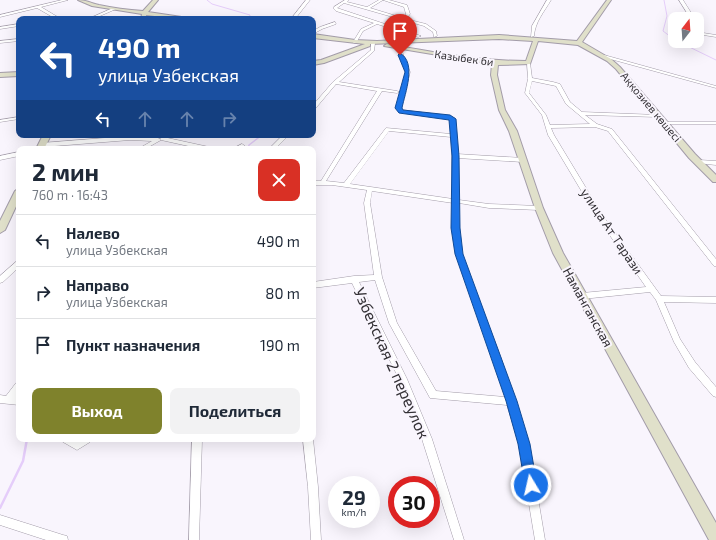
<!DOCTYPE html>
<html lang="ru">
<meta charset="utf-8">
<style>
:root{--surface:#fff;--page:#f2f2f3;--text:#1f2937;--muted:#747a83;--line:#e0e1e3;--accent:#7f822c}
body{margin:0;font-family:"Exo 2",sans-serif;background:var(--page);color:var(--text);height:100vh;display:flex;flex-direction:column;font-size:15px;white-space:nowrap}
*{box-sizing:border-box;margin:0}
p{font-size:13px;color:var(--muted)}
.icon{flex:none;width:22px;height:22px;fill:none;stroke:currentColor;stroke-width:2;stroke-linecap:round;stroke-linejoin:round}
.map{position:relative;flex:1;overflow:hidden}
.drawer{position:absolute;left:16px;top:146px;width:300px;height:296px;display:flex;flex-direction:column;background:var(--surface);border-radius:8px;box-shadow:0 4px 16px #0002}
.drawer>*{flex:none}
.guide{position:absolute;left:16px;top:16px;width:300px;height:122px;border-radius:8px;box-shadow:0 4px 16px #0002;background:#1a4fa0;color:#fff;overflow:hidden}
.needle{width:26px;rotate:17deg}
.controls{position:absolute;left:668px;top:12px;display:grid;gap:8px}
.controls a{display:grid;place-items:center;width:36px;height:36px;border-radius:8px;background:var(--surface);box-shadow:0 4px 16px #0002;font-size:20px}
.speed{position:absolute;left:328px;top:476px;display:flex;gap:8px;font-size:20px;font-weight:700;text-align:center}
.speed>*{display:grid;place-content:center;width:52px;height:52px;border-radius:50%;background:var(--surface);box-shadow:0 4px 16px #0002;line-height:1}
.speed small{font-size:10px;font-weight:400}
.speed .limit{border:6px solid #d22;background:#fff;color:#111}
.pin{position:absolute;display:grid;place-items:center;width:34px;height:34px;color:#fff;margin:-41px -17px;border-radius:50% 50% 50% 0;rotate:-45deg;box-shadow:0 0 4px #0007}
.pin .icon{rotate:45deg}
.me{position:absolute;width:44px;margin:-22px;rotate:351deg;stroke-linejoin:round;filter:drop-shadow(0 0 3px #0008)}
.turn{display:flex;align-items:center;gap:14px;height:84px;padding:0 16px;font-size:18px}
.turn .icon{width:52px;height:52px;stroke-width:2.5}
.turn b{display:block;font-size:28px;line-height:34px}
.lanes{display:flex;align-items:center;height:38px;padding:0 16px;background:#0003;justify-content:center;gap:20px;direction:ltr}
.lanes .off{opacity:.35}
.round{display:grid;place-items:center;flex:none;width:42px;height:42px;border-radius:8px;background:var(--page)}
.summary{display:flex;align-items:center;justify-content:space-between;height:68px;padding:0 16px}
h1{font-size:24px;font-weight:700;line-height:30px}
.action{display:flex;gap:8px;margin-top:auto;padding:8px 16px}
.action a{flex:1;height:46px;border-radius:8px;background:var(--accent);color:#fff;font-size:16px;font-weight:700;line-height:46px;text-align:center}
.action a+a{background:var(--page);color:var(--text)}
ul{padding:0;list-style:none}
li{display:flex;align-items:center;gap:12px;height:52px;padding:0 16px;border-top:1px solid var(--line)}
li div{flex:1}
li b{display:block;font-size:15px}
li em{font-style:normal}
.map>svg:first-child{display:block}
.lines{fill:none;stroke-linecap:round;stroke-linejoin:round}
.stream-far2{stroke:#e5cdfa;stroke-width:1}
.stream-far1{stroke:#e5cdfa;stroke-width:1.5}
.stream{stroke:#e5cdfa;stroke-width:2.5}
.street-casing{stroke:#a39ca9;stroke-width:1}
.secondary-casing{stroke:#a39ca9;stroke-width:2}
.street{fill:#fff;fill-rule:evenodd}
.secondary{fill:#e0e0ca;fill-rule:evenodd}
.route{fill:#1a73e8;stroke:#114b97}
.labels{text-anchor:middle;stroke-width:4;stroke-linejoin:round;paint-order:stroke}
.far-street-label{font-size:11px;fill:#333035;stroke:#f9f5fd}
.street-label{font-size:13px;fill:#333035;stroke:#f9f5fd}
.near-street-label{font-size:16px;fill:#333035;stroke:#f9f5fd}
</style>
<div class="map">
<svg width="716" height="540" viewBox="0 0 716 540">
<rect width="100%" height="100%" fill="#f9f5fd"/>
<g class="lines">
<g class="stream-far2">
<path d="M 207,0 L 212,4 L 250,15 L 249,19"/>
<path d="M 664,0 L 667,16 L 663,31 L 675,40"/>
<path d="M 677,41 L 716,60"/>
</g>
<g class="stream-far1">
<path d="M 313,94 L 315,96 L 313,102"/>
<path d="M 248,149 L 249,145 L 262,135"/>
</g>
<path class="stream" d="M 0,508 L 23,461 L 27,439"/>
<defs>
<g id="street">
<path d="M 62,0 L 68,0 L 41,7 L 61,19 L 56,19 L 37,8 L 0,17 L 0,15 Z"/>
<path d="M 306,0 L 310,0 L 295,19 L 291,19 Z"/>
<path d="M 345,0 L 349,0 L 347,2 L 367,7 L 379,0 L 383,0 L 370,8 L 403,18 L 406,14 L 404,7 L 383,0 L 389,0 L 407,5 L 410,14 L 406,19 L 426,24 L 436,31 L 437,36 L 434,37 L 433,32 L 424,26 L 344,3 L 337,8 L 421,36 L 418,37 L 377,24 L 363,31 L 356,43 L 354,43 L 353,42 L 361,29 L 374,23 L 336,11 L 334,9 L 334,7 Z"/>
<path d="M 547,0 L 551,0 C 544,12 535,22 534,36 L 531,37 L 532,26 Z"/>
<path d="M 679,0 L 683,0 L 695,19 L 691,19 Z"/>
<path d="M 113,8 L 116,9 L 93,19 L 88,19 Z"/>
<path d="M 335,22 L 336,24 L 322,29 L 313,34 L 313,31 L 320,27 Z"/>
<path d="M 19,24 L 19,26 L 0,29 L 0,27 Z"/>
<path d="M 697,32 L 716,35 L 716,37 L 697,34 Z"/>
<path d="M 19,39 L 19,41 L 0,43 L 0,41 Z"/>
<path d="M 373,42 L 375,43 L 374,51 L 339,82 L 397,91 L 399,92 L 397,93 L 382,91 L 326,181 L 344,183 L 386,128 L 451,134 L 451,120 L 449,118 L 401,112 L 399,112 L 397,108 L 406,72 L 397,49 L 399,48 L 401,49 L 410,72 L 401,108 L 403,110 L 450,116 L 455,118 L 457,154 L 523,158 L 526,160 L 523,162 L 457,158 L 459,200 L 489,204 L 539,206 L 542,208 L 539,210 L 489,208 L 459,203 L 458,228 L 462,255 L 501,358 L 529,444 L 545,540 L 535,540 L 519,444 L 507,405 L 430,398 L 389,323 L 375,280 L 359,282 L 407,379 L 432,439 L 464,540 L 454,540 L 422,439 L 399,379 L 352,283 L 313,288 L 313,282 L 354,276 L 374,275 L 364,203 L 367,190 L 332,185 L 313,185 L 313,181 L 321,181 L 377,91 L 336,84 L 315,109 L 313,109 L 313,105 L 333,82 L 371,50 L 371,43 ZM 389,131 L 451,137 L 453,199 L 350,184 ZM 372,191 L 453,203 L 452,228 L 456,255 L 493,358 L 505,397 L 436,391 L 397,323 L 382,277 L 370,203 Z"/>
<path d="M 604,55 L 716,86 L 716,88 L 603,57 L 603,55 Z"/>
<path d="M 527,62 L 530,63 L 532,78 L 553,82 L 560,84 L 570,102 L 582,112 L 658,115 L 660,116 L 658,117 L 585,115 L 597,124 L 612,129 L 716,259 L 716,266 L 714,266 L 608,131 L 595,127 L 551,128 L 554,135 L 603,216 L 661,296 L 716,297 L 716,303 L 664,302 L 680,339 L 695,362 L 716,387 L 716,397 L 713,396 L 689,368 L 674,342 L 656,300 L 650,292 L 582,299 L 579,298 L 578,296 L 579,294 L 582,293 L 646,287 L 597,217 L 548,135 L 542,115 L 525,93 L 528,79 ZM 532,81 L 556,86 L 566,104 L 590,124 L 550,125 L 546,115 L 529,93 Z"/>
<path d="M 19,117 L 19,119 L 0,122 L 0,120 Z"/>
<path d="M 662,122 L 716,122 L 716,124 L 664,124 L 662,123 Z"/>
<path d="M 283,135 L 289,135 L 275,149 L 269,149 Z"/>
<path d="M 130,136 L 158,138 L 161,140 L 145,149 L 138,149 L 152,141 L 130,140 L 42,147 L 39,145 L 42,143 Z"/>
<path d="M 163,137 L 209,147 L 212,149 L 202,149 L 161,140 L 160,139 Z"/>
<path d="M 242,144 L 245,146 C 241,149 237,149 232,149 Z"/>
<path d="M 19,152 L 19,156 L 0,160 L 0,156 Z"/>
<path d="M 699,160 L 716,161 L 716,165 L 697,163 L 697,161 Z"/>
<path d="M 17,261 L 19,261 L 19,267 L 3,282 L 0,283 L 0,276 Z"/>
<path d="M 19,382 L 19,393 L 16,397 L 19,397 L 19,405 L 0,403 L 0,395 L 6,396 L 16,383 Z"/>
<path d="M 61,439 L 77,440 L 92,439 L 90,442 L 77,450 L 63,442 Z"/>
<path d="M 192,439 L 202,439 L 199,540 L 189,540 Z"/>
<path d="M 303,439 L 313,439 L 318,487 L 321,540 L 311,540 L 308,487 Z"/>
<path d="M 0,515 L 63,535 L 67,536 L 68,540 L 46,540 L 0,525 Z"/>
</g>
<g id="secondary">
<path d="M 78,0 C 85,0 91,3 99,5 C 113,8 128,10 143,11 L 153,0 L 158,0 L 148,12 L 195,19 L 180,19 L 146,15 L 147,19 L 141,19 L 142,14 L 92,6 Z"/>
<path d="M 607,0 L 611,0 L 582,42 L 611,59 L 620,67 L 695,154 L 716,175 L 716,182 L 713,182 L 689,158 L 616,69 L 607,61 L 578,45 L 538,41 L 530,64 L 498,65 L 497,75 L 505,110 L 517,131 L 543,208 L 563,253 L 716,523 L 716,540 L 709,540 L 553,253 L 535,208 L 509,131 L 499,110 L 491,75 L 492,64 L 384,46 L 387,44 C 433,52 479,61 526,61 L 533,41 L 499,39 L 370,44 L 370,46 L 324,63 L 313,65 L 313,61 L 321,60 L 365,44 L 313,38 L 313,34 L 355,40 L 377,41 L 499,35 L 577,41 Z"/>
<path d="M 19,72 L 19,76 L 0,77 L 0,73 Z"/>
<path d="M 43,135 L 51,135 L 44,149 L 36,149 Z"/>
<path d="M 19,188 L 19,200 L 5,230 L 0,233 L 0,221 L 15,191 Z"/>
</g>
</defs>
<use href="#street" class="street-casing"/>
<use href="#secondary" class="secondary-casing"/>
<use href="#street" class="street"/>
<use href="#secondary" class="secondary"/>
</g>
<path class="route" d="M 400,53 C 417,63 405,93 402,108 L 403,110 L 450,115 L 456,119 L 459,156 L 460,228 L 463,254 L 517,401 L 530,444 L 537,485 L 536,490 L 531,491 L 526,490 L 525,485 L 518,444 L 506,401 L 455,254 L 451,228 L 452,156 L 449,120 L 399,113 L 395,108 L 405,72 L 398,55 Z"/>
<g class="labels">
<g class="far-street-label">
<text transform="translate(464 58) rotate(8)" y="4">Казыбек би</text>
<text transform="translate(651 107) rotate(50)" y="4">Аққозиев көшесі</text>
</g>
<g class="street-label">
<text transform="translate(612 231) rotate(56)" y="5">улица Ат Тарази</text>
<text transform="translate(588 307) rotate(61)" y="5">Наманганская</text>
</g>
<g class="near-street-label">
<text transform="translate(392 363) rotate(66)" y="6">Узбекская 2 переулок</text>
</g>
</g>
</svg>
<div class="controls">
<a><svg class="needle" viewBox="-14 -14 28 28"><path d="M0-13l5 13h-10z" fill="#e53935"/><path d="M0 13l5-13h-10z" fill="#747a83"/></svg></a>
</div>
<div class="speed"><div>29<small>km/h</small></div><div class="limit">30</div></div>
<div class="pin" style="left:400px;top:55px;background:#d93025"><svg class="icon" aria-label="arrive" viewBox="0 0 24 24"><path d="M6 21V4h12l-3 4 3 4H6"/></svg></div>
<svg class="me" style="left:531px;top:485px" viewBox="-20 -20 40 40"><circle r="17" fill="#1a73e8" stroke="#fff" stroke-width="3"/><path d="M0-11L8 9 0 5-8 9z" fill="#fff"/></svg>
<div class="guide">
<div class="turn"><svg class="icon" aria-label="left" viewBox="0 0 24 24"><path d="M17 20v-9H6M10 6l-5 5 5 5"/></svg><div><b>490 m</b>улица Узбекская</div></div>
<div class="lanes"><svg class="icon" aria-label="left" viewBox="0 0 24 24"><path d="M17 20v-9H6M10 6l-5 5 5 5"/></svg><svg class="icon off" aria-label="ahead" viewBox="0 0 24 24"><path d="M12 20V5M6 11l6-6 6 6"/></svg><svg class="icon off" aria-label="ahead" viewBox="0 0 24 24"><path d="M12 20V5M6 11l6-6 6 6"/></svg><svg class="icon off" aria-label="right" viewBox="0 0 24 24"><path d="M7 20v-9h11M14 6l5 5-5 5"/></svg></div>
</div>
<section class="drawer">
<div class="summary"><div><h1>2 мин</h1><p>760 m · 16:43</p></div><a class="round" style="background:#d93025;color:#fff"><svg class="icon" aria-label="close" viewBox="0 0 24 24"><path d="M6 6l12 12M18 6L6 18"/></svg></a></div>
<ul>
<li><svg class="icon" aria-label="left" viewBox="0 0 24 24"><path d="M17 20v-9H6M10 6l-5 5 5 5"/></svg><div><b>Налево</b><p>улица Узбекская</p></div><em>490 m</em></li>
<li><svg class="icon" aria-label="right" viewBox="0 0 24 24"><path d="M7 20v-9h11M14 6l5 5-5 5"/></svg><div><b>Направо</b><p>улица Узбекская</p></div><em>80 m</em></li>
<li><svg class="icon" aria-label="arrive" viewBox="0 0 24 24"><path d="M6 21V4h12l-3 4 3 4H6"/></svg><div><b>Пункт назначения</b></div><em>190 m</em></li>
</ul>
<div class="action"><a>Выход</a><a>Поделиться</a></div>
</section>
</div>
